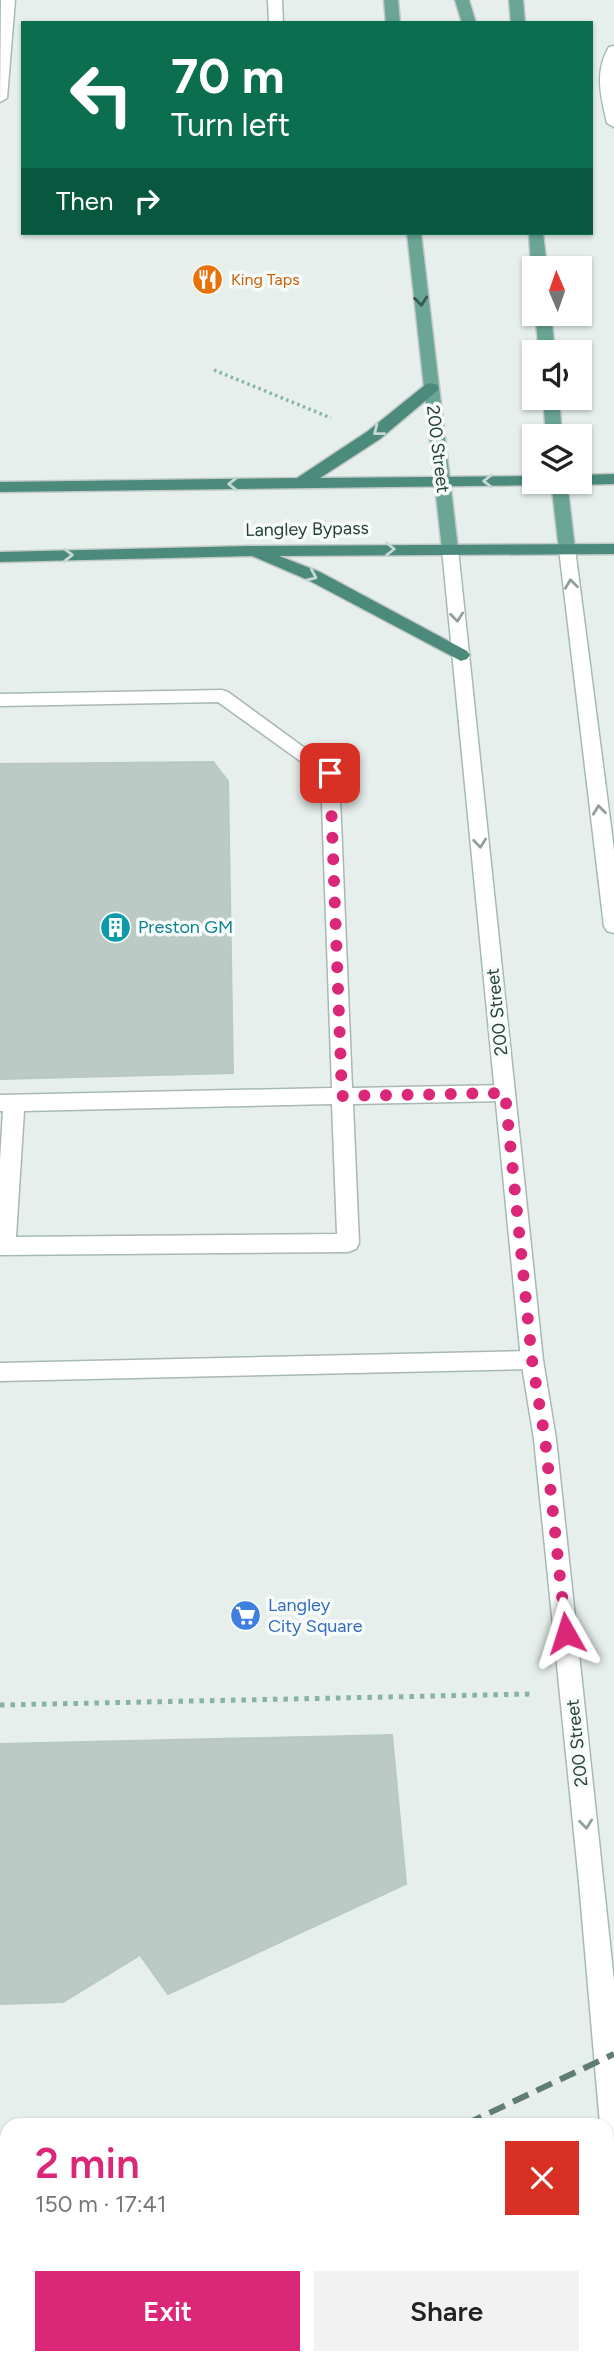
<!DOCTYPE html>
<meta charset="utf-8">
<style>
:root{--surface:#fff;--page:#f2f2f2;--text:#222;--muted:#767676;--accent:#db2777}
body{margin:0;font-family:Figtree,sans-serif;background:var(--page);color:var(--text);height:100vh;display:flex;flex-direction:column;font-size:26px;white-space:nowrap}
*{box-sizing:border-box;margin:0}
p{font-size:23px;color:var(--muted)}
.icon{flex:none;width:38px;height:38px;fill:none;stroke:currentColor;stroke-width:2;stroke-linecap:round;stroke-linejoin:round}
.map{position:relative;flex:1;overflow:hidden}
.drawer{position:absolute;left:0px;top:2118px;width:614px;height:247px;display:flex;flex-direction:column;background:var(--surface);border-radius:21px 21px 0 0;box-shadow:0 2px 5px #0004}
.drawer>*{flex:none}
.banner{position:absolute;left:21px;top:21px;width:572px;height:214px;border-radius:0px;box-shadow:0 2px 5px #0004;background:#0b6e4f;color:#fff;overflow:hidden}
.needle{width:46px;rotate:358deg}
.buttons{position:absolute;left:522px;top:256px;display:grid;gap:14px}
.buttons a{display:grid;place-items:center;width:70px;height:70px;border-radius:0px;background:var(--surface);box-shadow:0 2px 5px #0004;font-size:35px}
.pin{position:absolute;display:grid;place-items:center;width:60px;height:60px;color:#fff;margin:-30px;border-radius:14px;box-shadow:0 4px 10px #0006}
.me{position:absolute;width:77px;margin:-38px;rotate:354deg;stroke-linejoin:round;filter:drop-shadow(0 0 5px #0008)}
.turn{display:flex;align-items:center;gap:24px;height:147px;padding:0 35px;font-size:32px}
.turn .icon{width:91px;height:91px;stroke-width:2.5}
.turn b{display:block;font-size:49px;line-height:60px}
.then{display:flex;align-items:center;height:66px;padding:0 35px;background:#0003;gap:14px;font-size:26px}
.round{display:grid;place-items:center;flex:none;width:74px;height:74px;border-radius:0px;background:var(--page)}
.overview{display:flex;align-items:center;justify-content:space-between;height:119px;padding:0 35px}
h1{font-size:42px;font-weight:600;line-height:52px;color:var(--accent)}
.action{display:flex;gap:14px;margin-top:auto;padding:14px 35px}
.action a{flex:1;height:80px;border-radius:0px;background:var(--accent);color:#fff;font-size:28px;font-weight:600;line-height:80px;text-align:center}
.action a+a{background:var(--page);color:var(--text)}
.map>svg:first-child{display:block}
.building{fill:#bbcac4;stroke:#b8c9c2;stroke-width:2}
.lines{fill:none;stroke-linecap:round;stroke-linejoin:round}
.service-casing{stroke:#a8b8b2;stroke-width:3}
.secondary-casing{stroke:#a4bbb3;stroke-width:3}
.primary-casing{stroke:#c2cac8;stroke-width:3}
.trunk-casing{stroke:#c2cac8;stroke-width:3}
.path-far1{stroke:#86b3a5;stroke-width:3.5;stroke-dasharray:2.5 3.5;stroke-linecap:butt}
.path{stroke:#86b3a5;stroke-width:5;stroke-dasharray:4.5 6;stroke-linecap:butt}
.service{fill:#fff;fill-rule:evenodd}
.secondary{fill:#fff;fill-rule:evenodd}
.primary{fill:#6aa596;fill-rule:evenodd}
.trunk{fill:#4c8a7c;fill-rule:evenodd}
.rail{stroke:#5f7d75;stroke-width:6;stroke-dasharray:17 9;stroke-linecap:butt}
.oneway{stroke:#365b51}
.oneway2{stroke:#c4d9d4}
.oneway3{stroke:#92a09c}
.route{stroke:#db2777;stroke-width:12;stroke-dasharray:0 21.6}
.labels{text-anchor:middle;stroke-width:7;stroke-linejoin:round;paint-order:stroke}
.far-food-label{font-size:16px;fill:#c56008;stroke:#f7fbf9;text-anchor:start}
.street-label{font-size:18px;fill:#24423a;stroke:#f7fbf9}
.culture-label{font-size:18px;fill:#0d838f;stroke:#f7fbf9;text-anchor:start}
.shop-label{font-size:18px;fill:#366cbe;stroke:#f7fbf9;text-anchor:start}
</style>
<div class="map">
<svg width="614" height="2363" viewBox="0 0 614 2363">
<rect width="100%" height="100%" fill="#e6efeb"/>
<g class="building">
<path d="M 213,762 L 228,781 L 233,1073 L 0,1079 L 0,764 Z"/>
<path d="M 392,1735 L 406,1884 L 168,1994 L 140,1955 L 63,2002 L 0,2004 L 0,1744 Z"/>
</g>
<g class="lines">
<defs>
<g id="service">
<path d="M 1,0 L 15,0 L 7,98 L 0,102 Z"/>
<path d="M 268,0 L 282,0 L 283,23 L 269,23 Z"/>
<path d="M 614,46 L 614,127 L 607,123 C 601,96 594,72 609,47 Z"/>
<path d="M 222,690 L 228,692 L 339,773 L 352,1088 L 505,1085 L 512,1087 L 515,1093 L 512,1099 L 505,1101 L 353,1104 L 359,1243 L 356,1249 L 348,1252 L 0,1255 L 0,1160 L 3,1111 L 0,1111 L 0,1095 L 332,1088 L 321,776 L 218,702 L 0,706 L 0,694 ZM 332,1104 L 337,1234 L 16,1237 L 24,1111 Z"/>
<path d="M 532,1351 L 540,1353 L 543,1360 L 540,1367 L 532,1369 L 0,1381 L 0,1363 Z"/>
</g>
<g id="secondary">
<path d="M 450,544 L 458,549 L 543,1360 L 556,1439 L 614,1981 L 614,2140 L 607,2137 L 607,2124 L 600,2124 L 579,1882 L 534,1439 L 521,1360 L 442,549 Z"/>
<path d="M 567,544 L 575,549 L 614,850 L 614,933 L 607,931 L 604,926 L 559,549 Z"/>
<path d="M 614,2292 L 614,2320 L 607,2323 L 607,2295 Z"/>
<path d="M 495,2357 L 531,2357 L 529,2363 L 493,2363 Z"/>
</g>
<g id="primary">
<path d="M 384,0 L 398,0 L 400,23 L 386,23 Z"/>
<path d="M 455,0 L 469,0 L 476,23 L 462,23 Z"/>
<path d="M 509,0 L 523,0 L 525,23 L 511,23 Z"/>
<path d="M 407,233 L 421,233 L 458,549 L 450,554 L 442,549 Z"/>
<path d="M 529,233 L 543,233 L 547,268 L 534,268 L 534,271 L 531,268 Z"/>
<path d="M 535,313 L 551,313 L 555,352 L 539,352 Z"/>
<path d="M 543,397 L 559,397 L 562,436 L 546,436 Z"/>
<path d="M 551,481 L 567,481 L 575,549 L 567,554 L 559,549 Z"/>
</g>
<g id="trunk">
<path d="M 431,383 L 437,385 L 439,388 L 437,391 L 380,439 L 320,478 L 534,476 L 534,481 L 542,481 L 540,485 L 0,492 L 0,482 L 297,478 L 368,431 L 425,385 Z"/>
<path d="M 614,474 L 614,484 L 579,485 L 572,481 L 579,481 L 579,475 Z"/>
<path d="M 614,544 L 614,554 L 279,556 L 320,572 L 467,651 L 470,655 L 467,659 L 461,661 L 308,580 L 252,556 L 0,562 L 0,552 L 249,546 Z"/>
</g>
</defs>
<use href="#service" class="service-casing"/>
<use href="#secondary" class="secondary-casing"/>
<use href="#primary" class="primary-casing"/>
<use href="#trunk" class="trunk-casing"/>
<path class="path-far1" d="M 214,370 L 331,418"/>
<path class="path" d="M 0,1705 L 531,1694"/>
<use href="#service" class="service"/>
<use href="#secondary" class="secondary"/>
<use href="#primary" class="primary"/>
<use href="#trunk" class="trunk"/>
<g class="rail">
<path d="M 466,2124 L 614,2054"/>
<path d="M 0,2348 L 7,2345"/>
</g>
</g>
<defs><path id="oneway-chevron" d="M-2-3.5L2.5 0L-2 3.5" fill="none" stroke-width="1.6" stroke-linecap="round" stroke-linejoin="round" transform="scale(1.75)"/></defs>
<use class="oneway" href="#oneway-chevron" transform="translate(421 301) rotate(84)"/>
<g class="oneway2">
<use href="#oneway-chevron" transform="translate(378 431) rotate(142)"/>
<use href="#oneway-chevron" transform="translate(488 481) rotate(179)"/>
<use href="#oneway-chevron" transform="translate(233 484) rotate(179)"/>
<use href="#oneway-chevron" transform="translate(390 549)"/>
<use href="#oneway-chevron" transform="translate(68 555) rotate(-1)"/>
<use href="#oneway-chevron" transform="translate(312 576) rotate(24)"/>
</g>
<g class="oneway3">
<use href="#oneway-chevron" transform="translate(571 584) rotate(-97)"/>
<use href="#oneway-chevron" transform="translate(457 617) rotate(84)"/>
<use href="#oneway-chevron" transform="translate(599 810) rotate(-97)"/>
<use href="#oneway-chevron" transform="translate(480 843) rotate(84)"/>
<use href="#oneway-chevron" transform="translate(586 1824) rotate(84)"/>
</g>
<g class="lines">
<path class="route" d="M 330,773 L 342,1096 L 505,1093 L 532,1360 L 545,1439 L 566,1633"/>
</g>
<defs>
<symbol id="restaurant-disc" viewBox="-11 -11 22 22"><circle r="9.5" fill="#e8710a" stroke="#f7fbf9"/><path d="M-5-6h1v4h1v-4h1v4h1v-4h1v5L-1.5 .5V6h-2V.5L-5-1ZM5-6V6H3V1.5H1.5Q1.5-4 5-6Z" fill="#fff"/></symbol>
<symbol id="building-disc" viewBox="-11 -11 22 22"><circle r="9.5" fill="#0f9aa8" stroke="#f7fbf9"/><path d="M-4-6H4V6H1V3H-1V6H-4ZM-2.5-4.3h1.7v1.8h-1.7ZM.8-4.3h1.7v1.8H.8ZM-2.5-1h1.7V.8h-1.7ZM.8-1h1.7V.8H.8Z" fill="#fff"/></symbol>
<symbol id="supermarket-disc" viewBox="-11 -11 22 22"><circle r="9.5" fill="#3f7fe0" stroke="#f7fbf9"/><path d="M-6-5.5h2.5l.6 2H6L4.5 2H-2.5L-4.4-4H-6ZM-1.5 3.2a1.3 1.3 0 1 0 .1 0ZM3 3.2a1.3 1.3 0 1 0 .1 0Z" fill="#fff"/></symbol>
</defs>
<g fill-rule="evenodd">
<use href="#restaurant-disc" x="190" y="262" width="35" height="35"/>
<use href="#building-disc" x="98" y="910" width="35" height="35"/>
<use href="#supermarket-disc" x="228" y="1598" width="35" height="35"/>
</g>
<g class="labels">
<g class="far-food-label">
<text x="231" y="285">King Taps</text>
</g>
<g class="street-label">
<text transform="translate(438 449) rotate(83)" y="6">200 Street</text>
<text transform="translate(307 529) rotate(-1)" y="6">Langley Bypass</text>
<text transform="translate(497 1012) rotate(-96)" y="6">200 Street</text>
<text transform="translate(577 1743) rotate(-96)" y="6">200 Street</text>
</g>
<g class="culture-label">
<text x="138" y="933">Preston GM</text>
</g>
<g class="shop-label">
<text x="268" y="1611">Langley<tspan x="268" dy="21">City Square</tspan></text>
</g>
</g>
</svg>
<div class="buttons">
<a><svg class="needle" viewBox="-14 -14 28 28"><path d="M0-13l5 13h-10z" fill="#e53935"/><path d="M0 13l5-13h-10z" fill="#767676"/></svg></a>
<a><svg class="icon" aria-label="sound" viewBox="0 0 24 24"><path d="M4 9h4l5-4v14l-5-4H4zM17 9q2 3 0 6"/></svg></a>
<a><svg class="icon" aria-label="layers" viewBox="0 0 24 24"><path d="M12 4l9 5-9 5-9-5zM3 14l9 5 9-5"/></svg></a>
</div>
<div class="pin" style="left:330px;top:773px;background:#d93025"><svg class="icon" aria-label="arrive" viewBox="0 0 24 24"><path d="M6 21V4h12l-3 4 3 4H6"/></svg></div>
<svg class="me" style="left:566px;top:1633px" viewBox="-20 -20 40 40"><path d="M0-17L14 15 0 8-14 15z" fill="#db2777" stroke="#fff" stroke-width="4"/></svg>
<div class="banner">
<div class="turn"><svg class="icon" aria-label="left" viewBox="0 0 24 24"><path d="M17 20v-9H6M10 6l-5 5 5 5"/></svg><div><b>70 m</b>Turn left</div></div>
<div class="then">Then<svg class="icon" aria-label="right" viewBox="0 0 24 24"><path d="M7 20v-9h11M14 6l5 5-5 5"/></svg></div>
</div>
<section class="drawer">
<div class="overview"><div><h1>2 min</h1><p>150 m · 17:41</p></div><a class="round" style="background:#d93025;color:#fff"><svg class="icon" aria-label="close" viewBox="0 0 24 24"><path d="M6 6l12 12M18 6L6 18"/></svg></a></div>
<div class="action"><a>Exit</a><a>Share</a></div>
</section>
</div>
